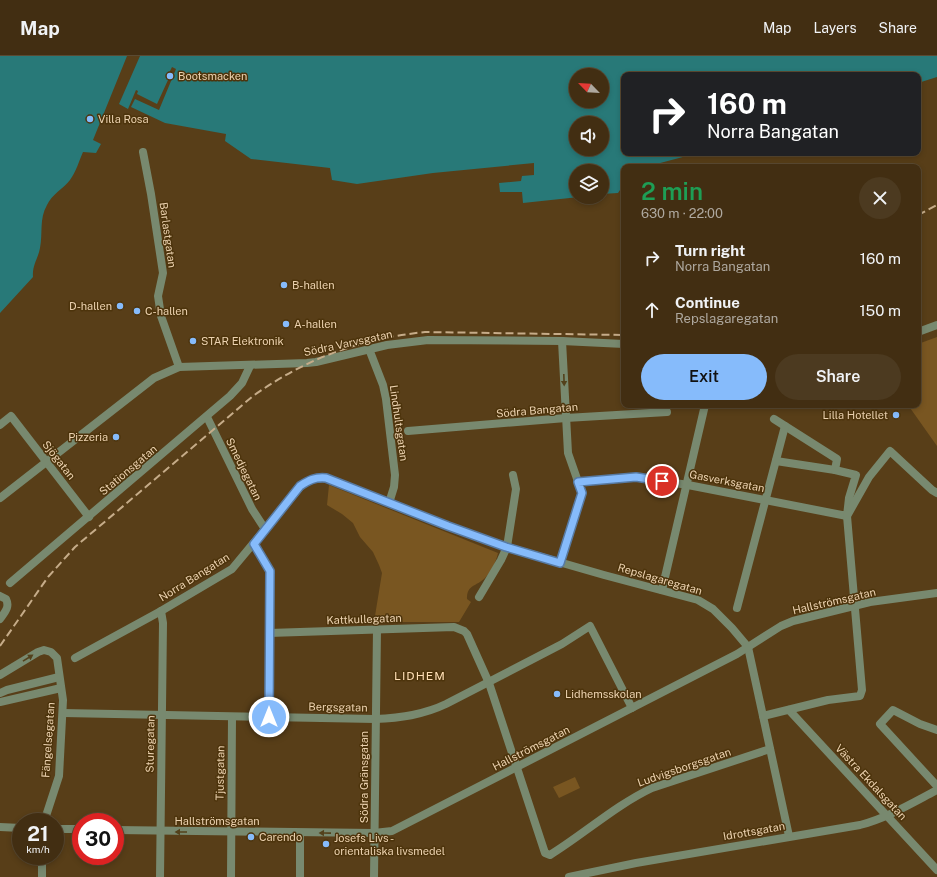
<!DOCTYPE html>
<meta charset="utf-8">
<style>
:root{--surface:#422e12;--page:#4c3a20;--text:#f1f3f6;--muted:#aea89f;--line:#5a4a32;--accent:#86bbfb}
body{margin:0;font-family:"Public Sans",sans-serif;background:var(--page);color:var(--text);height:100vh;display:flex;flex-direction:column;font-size:15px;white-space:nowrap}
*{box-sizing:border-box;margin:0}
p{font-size:13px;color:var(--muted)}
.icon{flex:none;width:22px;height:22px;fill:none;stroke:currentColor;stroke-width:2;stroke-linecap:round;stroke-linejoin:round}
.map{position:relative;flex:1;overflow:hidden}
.side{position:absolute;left:621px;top:108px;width:300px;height:244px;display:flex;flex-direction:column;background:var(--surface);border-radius:8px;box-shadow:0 2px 6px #0003,0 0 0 1px var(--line)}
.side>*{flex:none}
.guide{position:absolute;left:621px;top:16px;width:300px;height:84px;border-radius:8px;box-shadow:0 2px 6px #0003,0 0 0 1px var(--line);background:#202124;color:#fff;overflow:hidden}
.needle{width:26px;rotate:295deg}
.fabs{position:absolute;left:569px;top:12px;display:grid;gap:8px}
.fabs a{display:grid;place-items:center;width:40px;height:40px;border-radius:50%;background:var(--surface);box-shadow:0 2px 6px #0003,0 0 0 1px var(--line);font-size:20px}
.speed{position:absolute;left:12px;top:757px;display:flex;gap:8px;font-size:20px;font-weight:700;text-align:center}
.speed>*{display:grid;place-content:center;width:52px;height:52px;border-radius:50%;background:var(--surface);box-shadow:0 2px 6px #0003,0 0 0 1px var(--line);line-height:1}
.speed small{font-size:10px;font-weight:400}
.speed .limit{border:6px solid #d22;background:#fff;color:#111}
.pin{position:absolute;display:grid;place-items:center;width:34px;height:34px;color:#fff;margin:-17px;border:2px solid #fff;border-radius:50%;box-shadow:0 1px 4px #0007}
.me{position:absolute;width:44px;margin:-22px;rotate:0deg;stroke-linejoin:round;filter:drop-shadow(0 0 3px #0008)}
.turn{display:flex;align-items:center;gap:14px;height:84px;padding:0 20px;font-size:18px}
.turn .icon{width:52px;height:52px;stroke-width:2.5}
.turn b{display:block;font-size:28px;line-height:34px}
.round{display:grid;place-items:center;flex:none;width:42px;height:42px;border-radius:21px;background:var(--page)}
.headline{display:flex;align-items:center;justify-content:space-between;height:68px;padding:0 20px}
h1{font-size:24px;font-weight:600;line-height:30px;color:#1e9e55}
.button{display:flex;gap:8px;margin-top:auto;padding:8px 20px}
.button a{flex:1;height:46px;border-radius:24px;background:var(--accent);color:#111;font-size:16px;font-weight:600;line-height:46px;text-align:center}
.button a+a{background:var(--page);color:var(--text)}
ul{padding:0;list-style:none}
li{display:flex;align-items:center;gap:12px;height:52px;padding:0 20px}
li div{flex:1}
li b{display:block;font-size:15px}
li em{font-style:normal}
header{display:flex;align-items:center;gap:24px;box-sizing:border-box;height:56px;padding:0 20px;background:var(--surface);border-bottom:1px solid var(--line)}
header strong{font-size:19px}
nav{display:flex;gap:22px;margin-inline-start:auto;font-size:14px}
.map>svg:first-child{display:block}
.green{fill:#795621}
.water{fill:#287978;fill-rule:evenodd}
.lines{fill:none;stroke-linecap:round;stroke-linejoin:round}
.minor{stroke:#78896f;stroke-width:8}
.tertiary{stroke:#78896f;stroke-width:8}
.rail{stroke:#c6ac89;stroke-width:2;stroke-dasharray:8 4;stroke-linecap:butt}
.oneway{fill:#53411b}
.route-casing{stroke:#577aa3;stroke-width:10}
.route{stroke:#86bbfb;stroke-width:7}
.poi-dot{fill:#86bbfb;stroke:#4d340c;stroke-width:1.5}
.labels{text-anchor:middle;stroke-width:3;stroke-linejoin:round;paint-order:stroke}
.poi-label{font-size:11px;fill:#ecd2b0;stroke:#4d340c;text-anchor:start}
.street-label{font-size:11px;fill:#ecd2b0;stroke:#4d340c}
.neighbourhood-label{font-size:12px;letter-spacing:1px;fill:#fedeb5;stroke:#4d340c}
</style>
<header>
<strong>Map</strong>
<nav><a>Map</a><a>Layers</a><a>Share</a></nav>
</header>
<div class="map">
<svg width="937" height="821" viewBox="0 0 937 821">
<rect width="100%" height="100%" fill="#583e18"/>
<g class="green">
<path d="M 937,281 L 937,390 L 908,349 L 918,349 L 918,288 Z"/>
<path d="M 329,429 L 498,497 C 496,506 491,516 485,522 C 476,531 467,528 467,543 L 471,546 L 459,566 L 374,566 L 382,517 L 379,509 L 373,496 L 360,481 L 353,467 L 342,458 L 327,449 Z"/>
<path d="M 575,721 L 580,732 L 559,742 L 553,731 Z"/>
</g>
<g class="water">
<path d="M 0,0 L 127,0 L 93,84 L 101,88 L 96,97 L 83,96 C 79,105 76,116 70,124 C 63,133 52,138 47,149 C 39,163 43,177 40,192 C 38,203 32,209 33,221 L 0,257 Z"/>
<path d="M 140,0 L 937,0 L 937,21 L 918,27 L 918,19 L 624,19 L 624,97 L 698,97 L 645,111 L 624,111 L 624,128 L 618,137 L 602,138 L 602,115 L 576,115 L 576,141 L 579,141 L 523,147 L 522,136 L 500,136 L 499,127 L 521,125 L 522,120 L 534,119 L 534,107 L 433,117 L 357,128 L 332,124 L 330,112 L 251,103 L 225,85 L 226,78 L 165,67 L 131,51 L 135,43 L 159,54 L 176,13 L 172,11 L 166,23 L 168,24 L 157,48 L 137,38 L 138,35 L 136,34 L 128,53 L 119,48 ZM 576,19 L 602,19 L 602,45 L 576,45 ZM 576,67 L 602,67 L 602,93 L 576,93 Z"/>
</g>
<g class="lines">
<g class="minor">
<path d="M 143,96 L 151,138 L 163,217 L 158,240 L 161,260 L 179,311"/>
<path d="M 369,293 L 383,329 L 386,343 L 395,419 L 394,431 L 389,447"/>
<path d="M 207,361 L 252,453 L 265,473"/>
<path d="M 0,369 L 11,360 L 89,461"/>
<path d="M 408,375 L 566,362 L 667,356"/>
<path d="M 776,405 L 835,414"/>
<path d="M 579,426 L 636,421 L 688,429 L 847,460 L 849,442 L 856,419 L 835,414 L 837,403 L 774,363"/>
<path d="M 254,488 L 270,515 L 269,661"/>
<path d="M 560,507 L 582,437 L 568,397 L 562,285"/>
<path d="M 10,527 L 230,340 L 242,327 L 250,310"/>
<path d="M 662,534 L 705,349"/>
<path d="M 0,540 L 6,543 C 10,551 5,556 0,563"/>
<path d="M 479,541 L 501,504 L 507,491 L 516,433 L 513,419"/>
<path d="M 737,552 L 785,370"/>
<path d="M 269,577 L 454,571 L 464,575 L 467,578 L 489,627 L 545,797 L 550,799 C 584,778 616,749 652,732 L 770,693"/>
<path d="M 75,602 L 161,555 L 232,513 L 301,430 L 312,423 L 326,422 L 448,470 L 507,491 L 604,519 L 698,544 L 713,553 L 732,572 L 748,591 L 789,780"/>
<path d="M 0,619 L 38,596 L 44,594 L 51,596 L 57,602 L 63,644 L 59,720 L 44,766"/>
<path d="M 0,637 L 7,634 L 59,621"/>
<path d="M 0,646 L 61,632"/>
<path d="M 789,654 L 937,814"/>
<path d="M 63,657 L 375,663 C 400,662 423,659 446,648 L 562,588 L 590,570 L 632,652"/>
<path d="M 763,660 L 828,644 L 860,640 L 862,634 L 847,460 L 869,421 L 890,395 L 932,434 L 937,437"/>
<path d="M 937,674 L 920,668 L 893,654 L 880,668 L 937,730"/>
<path d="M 0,771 L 21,772"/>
<path d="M 55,773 L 81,773"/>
<path d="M 115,774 L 374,777 L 392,775 L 737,598 L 781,570 L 793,565 L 870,546 L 937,537"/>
<path d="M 42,821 L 42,800"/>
<path d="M 160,821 L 163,567 L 161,555"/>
<path d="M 231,821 L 232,661"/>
<path d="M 300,821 L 300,777"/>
<path d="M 374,821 L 377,573"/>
<path d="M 569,821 L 636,807 L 860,769 C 887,762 912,747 937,734"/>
</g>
<g class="tertiary">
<path d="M 918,276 L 937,269"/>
<path d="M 0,442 L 154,322 L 179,311 L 307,307 L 316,306 L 387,289 L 428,284 L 562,285 L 624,288"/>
</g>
<g class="rail">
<path d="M 918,159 L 937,149"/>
<path d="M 0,590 L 48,521 L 75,491 L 253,340 C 307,302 359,283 425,276 L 624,279"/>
</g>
</g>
<defs><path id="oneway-solid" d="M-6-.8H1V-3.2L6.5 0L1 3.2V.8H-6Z"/></defs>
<g class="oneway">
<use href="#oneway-solid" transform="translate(564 324) rotate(88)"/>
<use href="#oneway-solid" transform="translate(28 602) rotate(-32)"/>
<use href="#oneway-solid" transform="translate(181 776) rotate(180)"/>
<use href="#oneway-solid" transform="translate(325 777) rotate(-179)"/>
</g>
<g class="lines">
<defs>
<path id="route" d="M 269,661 L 270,515 L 254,488 L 300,430 C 309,424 315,421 326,422 L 448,470 L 506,491 L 560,507 L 582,437 L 578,426 L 636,421 L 662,425"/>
</defs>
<use href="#route" class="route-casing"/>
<use href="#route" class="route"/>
</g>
<g class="poi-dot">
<circle cx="170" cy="20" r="4"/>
<circle cx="90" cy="63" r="4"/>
<circle cx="284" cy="229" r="4"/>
<circle cx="120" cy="250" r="4"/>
<circle cx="137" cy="255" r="4"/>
<circle cx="286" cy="268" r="4"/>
<circle cx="193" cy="285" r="4"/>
<circle cx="896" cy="359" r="4"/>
<circle cx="116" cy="381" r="4"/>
<circle cx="557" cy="638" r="4"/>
<circle cx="251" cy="781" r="4"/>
<circle cx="326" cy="788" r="4"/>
</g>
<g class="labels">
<g class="poi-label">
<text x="178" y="24">Bootsmacken</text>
<text x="98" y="67">Villa Rosa</text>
<text x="292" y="233">B-hallen</text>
<text x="112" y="254" text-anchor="end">D-hallen</text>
<text x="145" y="259">C-hallen</text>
<text x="294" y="272">A-hallen</text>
<text x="201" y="289">STAR Elektronik</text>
<text x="888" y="363" text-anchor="end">Lilla Hotellet</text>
<text x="108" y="385" text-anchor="end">Pizzeria</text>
<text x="565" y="642">Lidhemsskolan</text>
<text x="259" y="785">Carendo</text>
<text x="334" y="786">Josefs Livs -<tspan x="334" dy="13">orientaliska livsmedel</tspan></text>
</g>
<g class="street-label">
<text transform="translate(168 179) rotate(82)" y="4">Barlastgatan</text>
<text transform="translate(348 287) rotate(-12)" y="4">Södra Varvsgatan</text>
<text transform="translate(537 354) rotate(-5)" y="4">Södra Bangatan</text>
<text transform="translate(399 367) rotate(82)" y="4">Lindhultsgatan</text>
<text transform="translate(59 404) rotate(52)" y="4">Sjögatan</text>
<text transform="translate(244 413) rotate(64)" y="4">Smedjegatan</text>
<text transform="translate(128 414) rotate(-40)" y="4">Stationsgatan</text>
<text transform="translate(727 425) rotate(11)" y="4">Gasverksgatan</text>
<text transform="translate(194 521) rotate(-32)" y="4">Norra Bangatan</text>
<text transform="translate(660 523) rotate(16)" y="4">Repslagaregatan</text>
<text transform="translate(834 545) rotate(-13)" y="4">Hallströmsgatan</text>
<text transform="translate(364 563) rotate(-2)" y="4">Kattkullegatan</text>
<text transform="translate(338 651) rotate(1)" y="4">Bergsgatan</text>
<text transform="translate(48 684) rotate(-86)" y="4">Fängelsegatan</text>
<text transform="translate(150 688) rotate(-89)" y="4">Sturegatan</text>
<text transform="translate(531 692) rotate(-27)" y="4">Hallströmsgatan</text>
<text transform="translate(684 711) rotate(-19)" y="4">Ludvigsborgsgatan</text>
<text transform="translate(220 717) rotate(-89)" y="4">Tjustgatan</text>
<text transform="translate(364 721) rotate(-90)" y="4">Södra Gränsgatan</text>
<text transform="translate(871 726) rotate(47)" y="4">Västra Ekdalsgatan</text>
<text x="217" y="769">Hallströmsgatan</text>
<text transform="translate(754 775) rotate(-10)" y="4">Idrottsgatan</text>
</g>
<g class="neighbourhood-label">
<text x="420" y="624">LIDHEM</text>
</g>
</g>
</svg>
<div class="fabs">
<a><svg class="needle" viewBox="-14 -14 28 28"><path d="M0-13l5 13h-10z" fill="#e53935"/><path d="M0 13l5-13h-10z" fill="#aea89f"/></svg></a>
<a><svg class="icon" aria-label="sound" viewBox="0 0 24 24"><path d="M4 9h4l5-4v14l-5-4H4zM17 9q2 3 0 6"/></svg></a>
<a><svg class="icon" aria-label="layers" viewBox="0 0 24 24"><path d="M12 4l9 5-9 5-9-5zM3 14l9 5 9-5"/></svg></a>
</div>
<div class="speed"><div>21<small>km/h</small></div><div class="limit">30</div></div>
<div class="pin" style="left:662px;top:425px;background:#d93025"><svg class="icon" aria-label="arrive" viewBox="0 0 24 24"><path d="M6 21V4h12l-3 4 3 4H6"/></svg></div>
<svg class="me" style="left:269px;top:661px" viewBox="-20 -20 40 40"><circle r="17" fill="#86bbfb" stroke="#fff" stroke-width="3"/><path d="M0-11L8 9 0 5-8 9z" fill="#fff"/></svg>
<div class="guide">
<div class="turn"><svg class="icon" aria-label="right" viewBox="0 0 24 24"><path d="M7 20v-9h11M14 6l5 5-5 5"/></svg><div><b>160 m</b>Norra Bangatan</div></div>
</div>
<section class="side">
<div class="headline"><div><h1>2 min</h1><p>630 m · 22:00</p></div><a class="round"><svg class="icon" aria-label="close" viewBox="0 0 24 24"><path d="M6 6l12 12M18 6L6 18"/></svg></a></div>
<ul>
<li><svg class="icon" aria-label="right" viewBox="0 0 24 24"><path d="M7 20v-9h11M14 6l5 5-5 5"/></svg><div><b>Turn right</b><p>Norra Bangatan</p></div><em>160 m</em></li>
<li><svg class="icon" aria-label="ahead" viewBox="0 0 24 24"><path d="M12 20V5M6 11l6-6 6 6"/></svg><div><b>Continue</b><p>Repslagaregatan</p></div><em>150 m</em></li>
</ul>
<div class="button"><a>Exit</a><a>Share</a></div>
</section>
</div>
